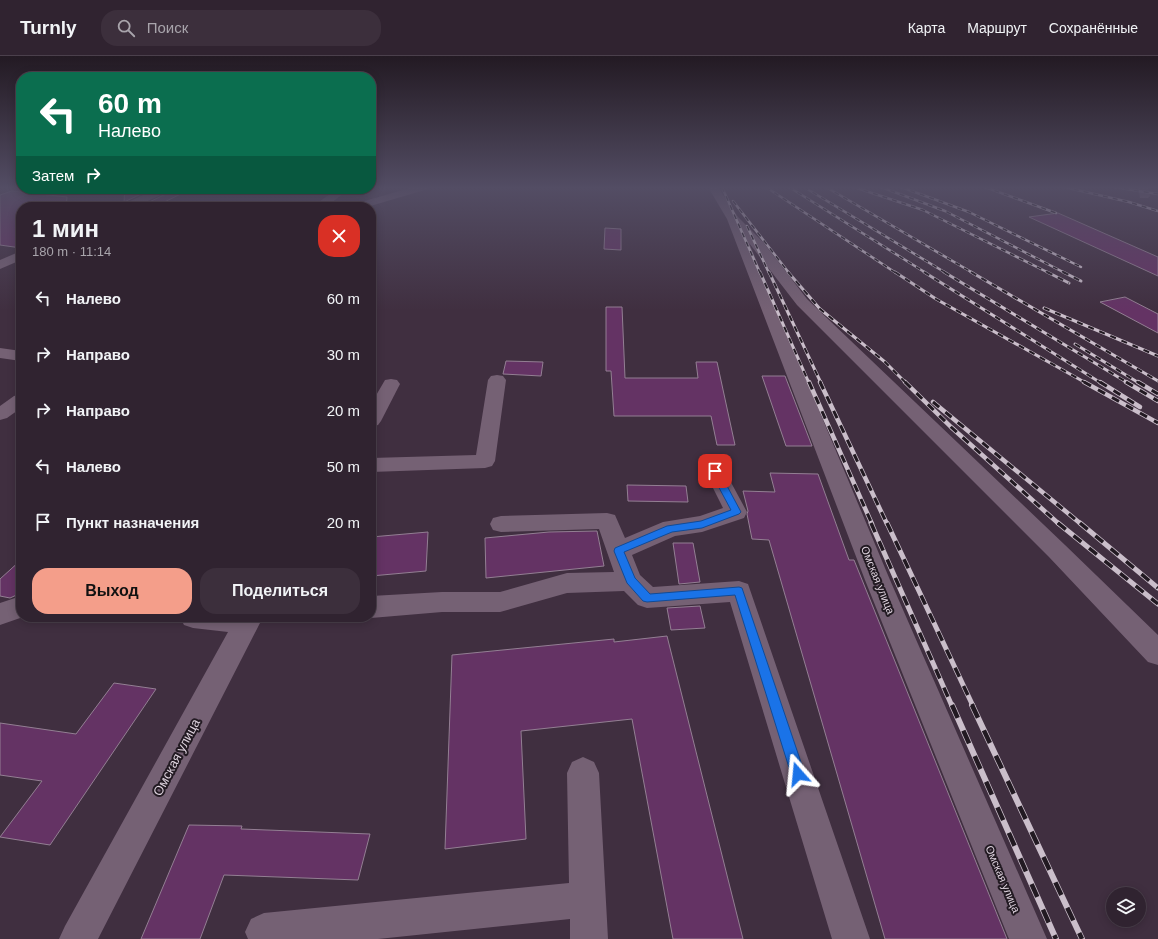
<!DOCTYPE html>
<html lang="ru">
<meta charset="utf-8">
<style>
:root{--surface:#302330;--page:#3c2f3c;--text:#f1f3f6;--muted:#a8a4ab;--line:#4b404c;--accent:#f49e8a}
body{margin:0;font-family:Helvetica,sans-serif;background:var(--page);color:var(--text);height:100vh;display:flex;flex-direction:column;font-size:15px;white-space:nowrap}
*{box-sizing:border-box;margin:0}
p{font-size:13px;color:var(--muted)}
.icon{flex:none;width:22px;height:22px;fill:none;stroke:currentColor;stroke-width:2;stroke-linecap:round;stroke-linejoin:round}
.map{position:relative;flex:1;overflow:hidden}
.details{position:absolute;left:16px;top:146px;width:360px;height:420px;display:flex;flex-direction:column;background:var(--surface);border-radius:16px;box-shadow:0 2px 10px #0003,0 0 0 1px var(--line)}
.details>*{flex:none}
.guide{position:absolute;left:16px;top:16px;width:360px;height:122px;border-radius:16px;box-shadow:0 2px 10px #0003,0 0 0 1px var(--line);background:#0b6e4f;color:#fff;overflow:hidden}
.buttons{position:absolute;left:1106px;top:831px;display:grid;gap:8px}
.buttons a{display:grid;place-items:center;width:40px;height:40px;border-radius:50%;background:var(--surface);box-shadow:0 2px 10px #0003,0 0 0 1px var(--line);font-size:20px}
.pin{position:absolute;display:grid;place-items:center;width:34px;height:34px;color:#fff;margin:-17px;border-radius:8px;box-shadow:0 2px 6px #0006}
.me{position:absolute;width:44px;margin:-22px;rotate:342deg;stroke-linejoin:round;filter:drop-shadow(0 0 3px #0008)}
.turn{display:flex;align-items:center;gap:14px;height:84px;padding:0 16px;font-size:18px}
.turn .icon{width:52px;height:52px;stroke-width:2.5}
.turn b{display:block;font-size:28px;line-height:34px}
.then{display:flex;align-items:center;height:38px;padding:0 16px;background:#0003;gap:8px;font-size:15px}
.round{display:grid;place-items:center;flex:none;width:42px;height:42px;border-radius:16px;background:var(--page)}
.head{display:flex;align-items:center;justify-content:space-between;height:68px;padding:0 16px}
h1{font-size:24px;font-weight:700;line-height:30px}
.action{display:flex;gap:8px;margin-top:auto;padding:8px 16px}
.action a{flex:1;height:46px;border-radius:16px;background:var(--accent);color:#111;font-size:16px;font-weight:700;line-height:46px;text-align:center}
.action a+a{background:var(--page);color:var(--text)}
ul{padding:0;list-style:none}
li{display:flex;align-items:center;gap:12px;height:56px;padding:0 16px}
li div{flex:1}
li b{display:block;font-size:15px}
li em{font-style:normal}
header{display:flex;align-items:center;gap:24px;box-sizing:border-box;height:56px;padding:0 20px;background:var(--surface);border-bottom:1px solid var(--line)}
header strong{font-size:19px}
nav{display:flex;gap:22px;margin-inline-start:auto;font-size:14px}
.search{width:280px;height:36px;background:var(--page);display:flex;align-items:center;gap:10px;box-sizing:border-box;padding:0 14px;border-radius:16px;color:var(--muted);font-size:15px}
.map>svg:first-child{display:block}
.building{fill:#643364;stroke:#937f93}
.lines{fill:none;stroke-linecap:round;stroke-linejoin:round}
.minor{fill:#756174;fill-rule:evenodd}
.rail-far4-casing{stroke:#cabeca;stroke-width:2.5}
.rail-far3-casing{stroke:#cabeca;stroke-width:3}
.rail-far2-casing{stroke:#cabeca;stroke-width:4.5}
.rail-far1-casing{stroke:#cabeca;stroke-width:5}
.rail-casing{stroke:#cabeca;stroke-width:6}
.rail-far4{stroke:#221a22;stroke-width:1.5;stroke-dasharray:5;stroke-linecap:butt}
.rail-far3{stroke:#221a22;stroke-width:2;stroke-dasharray:6;stroke-linecap:butt}
.rail-far2{stroke:#221a22;stroke-width:3;stroke-dasharray:8;stroke-linecap:butt}
.rail-far1{stroke:#221a22;stroke-width:3.5;stroke-dasharray:10;stroke-linecap:butt}
.rail{stroke:#221a22;stroke-width:4.5;stroke-dasharray:14;stroke-linecap:butt}
.route{fill:#1a73e8;stroke:#114b97}
.labels{text-anchor:middle;stroke-width:4;stroke-linejoin:round;paint-order:stroke}
.street-label{font-size:11px;fill:#ded3de;stroke:#221a22}
.near-street-label{font-size:13px;fill:#ded3de;stroke:#221a22}
</style>
<header>
<strong>Turnly</strong>
<div class="search"><svg class="icon" aria-label="search" viewBox="0 0 24 24"><circle cx="10" cy="10" r="6"/><path d="M15 15l6 6"/></svg>Поиск</div>
<nav><a>Карта</a><a>Маршрут</a><a>Сохранённые</a></nav>
</header>
<div class="map">
<svg width="1158" height="883" viewBox="0 0 1158 883">
<rect width="100%" height="100%" fill="#402f40"/>
<g class="building">
<path d="M 125,133 L 152,133 L 124,146 Z"/>
<path d="M 171,133 L 191,133 L 154,151 L 139,151 L 170,136 Z"/>
<path d="M 12,135 L 67,141 L 66,151 L 21,151 L 21,192 L 0,189 L 0,139 Z"/>
<path d="M 1058,157 L 1158,201 L 1158,220 L 1029,161 Z"/>
<path d="M 605,172 L 621,173 L 621,194 L 604,193 Z"/>
<path d="M 1125,241 L 1158,258 L 1158,277 L 1100,246 Z"/>
<path d="M 606,251 L 622,251 L 625,322 L 698,322 L 696,306 L 717,306 L 735,389 L 717,389 L 711,360 L 614,360 L 611,315 L 606,315 Z"/>
<path d="M 506,305 L 543,306 L 541,320 L 503,318 Z"/>
<path d="M 762,320 L 785,320 L 812,390 L 786,390 Z"/>
<path d="M 770,417 L 818,418 L 849,504 L 854,504 L 1007,883 L 885,883 L 769,484 L 752,483 L 747,458 L 748,455 L 743,435 L 775,436 Z"/>
<path d="M 627,429 L 686,430 L 688,446 L 628,445 Z"/>
<path d="M 597,475 L 604,510 L 486,522 L 485,482 L 549,476 Z"/>
<path d="M 428,476 L 426,515 L 371,520 L 371,481 Z"/>
<path d="M 673,487 L 693,487 L 700,526 L 679,528 Z"/>
<path d="M 21,504 L 21,537 L 10,542 L 0,540 L 0,523 Z"/>
<path d="M 700,550 L 705,572 L 671,574 L 667,552 Z"/>
<path d="M 667,580 L 743,883 L 673,883 L 632,663 L 521,675 L 526,783 L 445,793 L 452,599 L 614,583 L 614,586 Z"/>
<path d="M 114,627 L 156,633 L 50,789 L 0,781 L 42,725 L 0,719 L 0,667 L 76,678 Z"/>
<path d="M 189,769 L 242,770 L 241,773 L 370,778 L 358,824 L 224,819 L 200,883 L 141,883 Z"/>
</g>
<g class="lines">
<g class="minor">
<path d="M 413,131 L 429,131 L 428,133 L 367,151 L 349,151 L 351,149 Z"/>
<path d="M 708,131 L 718,131 L 738,161 L 763,186 L 807,243 L 1065,489 L 1158,579 L 1158,609 L 1148,606 L 1049,501 L 797,249 L 749,187 L 890,524 L 1047,883 L 1009,883 L 865,524 L 727,163 Z"/>
<path d="M 1138,131 L 1148,131 L 1150,140 L 1148,142 L 1140,142 Z"/>
<path d="M 156,133 L 170,133 L 169,135 L 135,151 L 120,151 L 122,149 Z"/>
<path d="M 337,133 L 349,133 L 326,151 L 312,151 Z"/>
<path d="M 21,195 L 21,204 L 0,213 L 0,204 Z"/>
<path d="M 0,292 L 21,295 L 21,305 L 0,302 Z"/>
<path d="M 497,319 L 503,320 L 506,324 L 495,405 L 492,410 L 485,412 L 371,416 L 371,402 L 476,399 L 488,324 L 491,320 Z"/>
<path d="M 391,323 L 397,324 L 400,328 L 381,365 L 378,369 L 371,371 L 371,348 L 385,324 Z"/>
<path d="M 21,338 L 21,352 L 7,362 L 0,364 L 0,350 L 14,340 Z"/>
<path d="M 710,399 L 717,401 L 720,406 L 747,456 L 744,462 L 702,476 L 675,480 L 632,499 L 640,519 L 653,531 L 739,525 L 748,528 L 870,883 L 832,883 L 730,546 L 647,552 L 638,549 L 624,535 L 567,537 L 500,556 L 442,556 L 371,562 L 369,561 L 371,561 L 371,540 L 442,536 L 500,536 L 567,517 L 614,516 L 599,473 L 501,476 L 493,474 L 490,468 L 493,462 L 501,460 L 607,457 L 615,459 L 625,482 L 663,466 L 700,460 L 723,452 L 700,406 L 703,401 Z"/>
<path d="M 21,540 L 21,561 L 23,561 L 0,569 L 0,547 Z"/>
<path d="M 180,561 L 257,561 L 260,567 L 98,883 L 59,883 L 65,870 L 228,576 L 193,572 L 184,569 Z"/>
<path d="M 583,701 L 594,706 L 599,717 L 608,883 L 570,883 L 570,863 L 378,883 L 248,883 L 245,876 L 251,863 L 264,857 L 569,827 L 567,717 L 572,706 Z"/>
</g>
<defs>
<g id="rail-far4">
<path d="M 722,131 L 760,217"/>
<path d="M 766,131 L 896,217"/>
<path d="M 789,131 L 926,217"/>
<path d="M 804,131 L 946,217"/>
<path d="M 826,131 L 973,217"/>
<path d="M 854,131 L 923,154 L 1049,217"/>
<path d="M 881,131 L 945,155 L 1065,217"/>
<path d="M 901,131 L 969,156 L 1081,211"/>
<path d="M 985,131 L 1056,157"/>
<path d="M 1064,131 L 1129,146 L 1158,155"/>
<path d="M 1114,131 L 1158,138"/>
<path d="M 733,145 L 789,217"/>
<path d="M 747,170 L 769,217"/>
</g>
<g id="rail-far3">
<path d="M 760,216 L 809,327"/>
<path d="M 769,216 L 821,327"/>
<path d="M 788,216 L 820,253 L 885,306 L 906,327"/>
<path d="M 895,216 L 936,243 L 1086,327"/>
<path d="M 924,216 L 1101,327"/>
<path d="M 944,216 L 1128,327"/>
<path d="M 971,216 L 1158,325"/>
<path d="M 1047,216 L 1069,227"/>
<path d="M 1063,216 L 1081,225"/>
<path d="M 1044,252 L 1158,300"/>
<path d="M 1075,288 L 1139,327"/>
</g>
<g id="rail-far2">
<path d="M 809,326 L 872,468"/>
<path d="M 820,326 L 887,468"/>
<path d="M 905,326 L 951,371 L 1059,468"/>
<path d="M 1084,326 L 1158,367"/>
<path d="M 1100,326 L 1140,351"/>
<path d="M 1126,326 L 1158,345"/>
<path d="M 1138,326 L 1158,338"/>
<path d="M 933,346 L 1081,468"/>
</g>
<g id="rail-far1">
<path d="M 871,467 L 952,650"/>
<path d="M 887,467 L 973,650"/>
<path d="M 1058,467 L 1158,548"/>
<path d="M 1080,467 L 1158,532"/>
</g>
<g id="rail">
<path d="M 952,649 L 1056,883"/>
<path d="M 972,649 L 1082,883"/>
</g>
</defs>
<use href="#rail-far4" class="rail-far4-casing"/>
<use href="#rail-far3" class="rail-far3-casing"/>
<use href="#rail-far2" class="rail-far2-casing"/>
<use href="#rail-far1" class="rail-far1-casing"/>
<use href="#rail" class="rail-casing"/>
<use href="#rail-far4" class="rail-far4"/>
<use href="#rail-far3" class="rail-far3"/>
<use href="#rail-far2" class="rail-far2"/>
<use href="#rail-far1" class="rail-far1"/>
<use href="#rail" class="rail"/>
</g>
<linearGradient id="sky" x2="0" y2="1"><stop stop-color="#231a23"/><stop offset="0.52" stop-color="#534d64"/><stop offset="1" stop-color="#534d64" stop-opacity="0"/></linearGradient>
<rect width="1158" height="254" fill="url(#sky)"/>
<path class="route" d="M 715,412 L 719,415 L 741,456 L 739,458 L 702,472 L 672,476 L 624,496 L 635,522 L 650,538 L 739,531 L 742,532 L 805,718 L 803,722 L 798,724 L 793,722 L 791,718 L 735,539 L 647,546 L 643,545 L 627,527 L 614,495 L 615,492 L 667,470 L 701,465 L 731,454 L 710,415 Z"/>
<g class="labels">
<g class="street-label">
<text transform="translate(878 524) rotate(68)" y="4">Омская улица</text>
<text transform="translate(1003 823) rotate(67)" y="4">Омская улица</text>
</g>
<g class="near-street-label">
<text transform="translate(176 701) rotate(-62)" y="5">Омская улица</text>
</g>
</g>
</svg>
<div class="buttons">
<a><svg class="icon" aria-label="layers" viewBox="0 0 24 24"><path d="M12 4l9 5-9 5-9-5zM3 14l9 5 9-5"/></svg></a>
</div>
<div class="pin" style="left:715px;top:415px;background:#d93025"><svg class="icon" aria-label="arrive" viewBox="0 0 24 24"><path d="M6 21V4h12l-3 4 3 4H6"/></svg></div>
<svg class="me" style="left:798px;top:718px" viewBox="-20 -20 40 40"><path d="M0-17L14 15 0 8-14 15z" fill="#1a73e8" stroke="#fff" stroke-width="4"/></svg>
<div class="guide">
<div class="turn"><svg class="icon" aria-label="left" viewBox="0 0 24 24"><path d="M17 20v-9H6M10 6l-5 5 5 5"/></svg><div><b>60 m</b>Налево</div></div>
<div class="then">Затем<svg class="icon" aria-label="right" viewBox="0 0 24 24"><path d="M7 20v-9h11M14 6l5 5-5 5"/></svg></div>
</div>
<section class="details">
<div class="head"><div><h1>1 мин</h1><p>180 m · 11:14</p></div><a class="round" style="background:#d93025;color:#fff"><svg class="icon" aria-label="close" viewBox="0 0 24 24"><path d="M6 6l12 12M18 6L6 18"/></svg></a></div>
<ul>
<li><svg class="icon" aria-label="left" viewBox="0 0 24 24"><path d="M17 20v-9H6M10 6l-5 5 5 5"/></svg><div><b>Налево</b></div><em>60 m</em></li>
<li><svg class="icon" aria-label="right" viewBox="0 0 24 24"><path d="M7 20v-9h11M14 6l5 5-5 5"/></svg><div><b>Направо</b></div><em>30 m</em></li>
<li><svg class="icon" aria-label="right" viewBox="0 0 24 24"><path d="M7 20v-9h11M14 6l5 5-5 5"/></svg><div><b>Направо</b></div><em>20 m</em></li>
<li><svg class="icon" aria-label="left" viewBox="0 0 24 24"><path d="M17 20v-9H6M10 6l-5 5 5 5"/></svg><div><b>Налево</b></div><em>50 m</em></li>
<li><svg class="icon" aria-label="arrive" viewBox="0 0 24 24"><path d="M6 21V4h12l-3 4 3 4H6"/></svg><div><b>Пункт назначения</b></div><em>20 m</em></li>
</ul>
<div class="action"><a>Выход</a><a>Поделиться</a></div>
</section>
</div>
